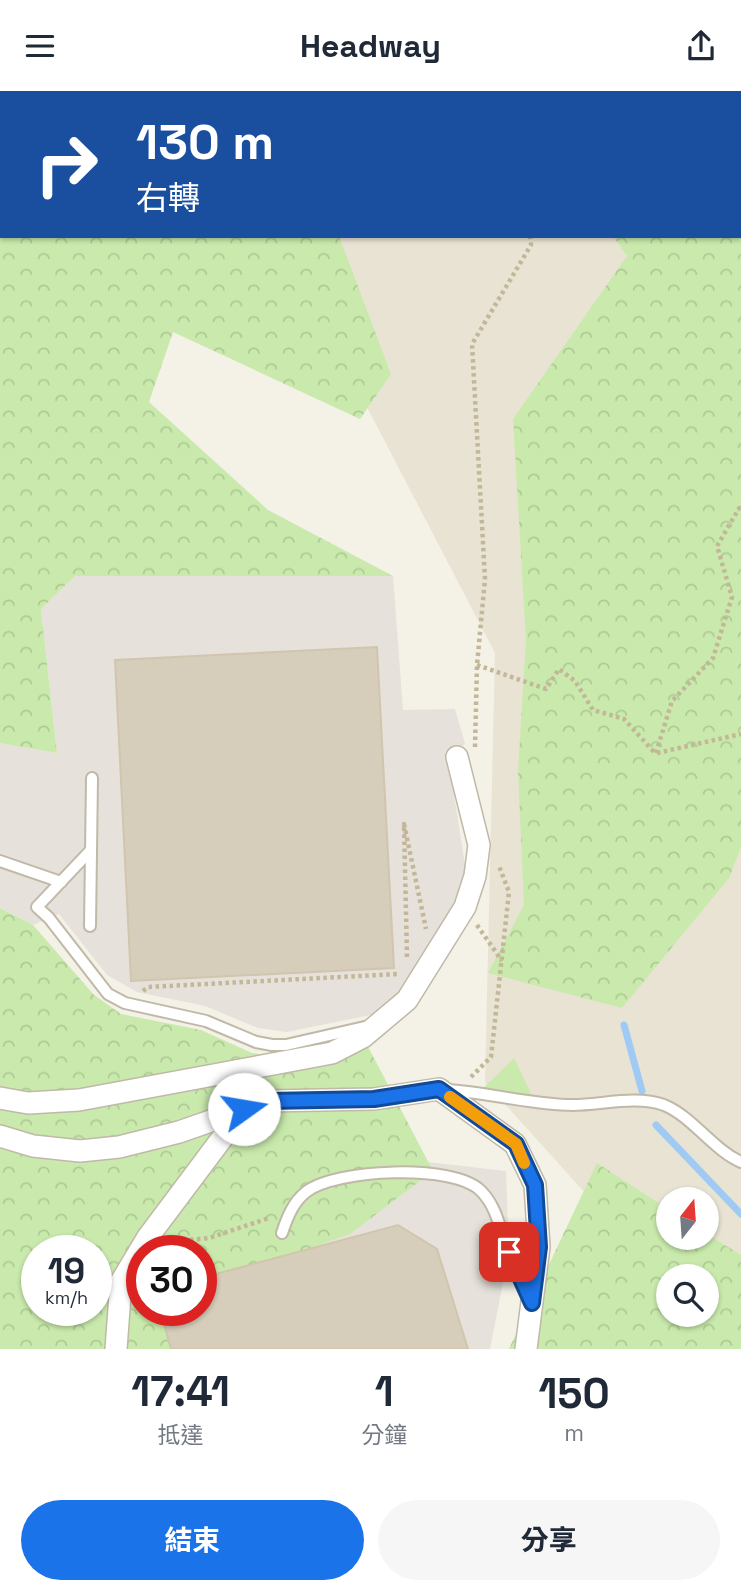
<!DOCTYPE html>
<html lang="zh-TW">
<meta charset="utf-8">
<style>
:root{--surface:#fff;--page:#f6f6f7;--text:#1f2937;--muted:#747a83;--accent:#1a73e8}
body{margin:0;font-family:"Space Grotesk","Noto Sans TC",sans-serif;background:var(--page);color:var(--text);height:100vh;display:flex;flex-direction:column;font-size:26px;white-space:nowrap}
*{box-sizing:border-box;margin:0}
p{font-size:23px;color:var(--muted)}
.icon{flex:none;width:38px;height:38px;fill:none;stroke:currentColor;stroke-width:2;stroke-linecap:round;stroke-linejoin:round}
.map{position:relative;height:1258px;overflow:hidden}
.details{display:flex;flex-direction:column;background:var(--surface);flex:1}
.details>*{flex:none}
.top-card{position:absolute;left:0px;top:0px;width:742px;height:147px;box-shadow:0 2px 5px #0004;background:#1a4fa0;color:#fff;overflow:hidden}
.needle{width:46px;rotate:17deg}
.tools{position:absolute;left:656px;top:1096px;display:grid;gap:14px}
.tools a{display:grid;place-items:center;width:63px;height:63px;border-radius:50%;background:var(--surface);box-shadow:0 2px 5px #0004;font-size:35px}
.speed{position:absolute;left:21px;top:1144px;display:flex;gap:14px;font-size:35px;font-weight:700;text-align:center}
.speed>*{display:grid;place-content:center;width:91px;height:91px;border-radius:50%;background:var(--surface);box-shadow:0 2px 5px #0004;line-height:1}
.speed small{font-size:18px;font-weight:400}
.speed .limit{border:10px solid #d22;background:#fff;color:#111}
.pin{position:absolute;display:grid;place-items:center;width:60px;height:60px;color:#fff;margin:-30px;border-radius:14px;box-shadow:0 4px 10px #0006}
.me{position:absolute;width:77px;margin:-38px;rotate:77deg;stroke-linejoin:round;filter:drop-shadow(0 0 5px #0008)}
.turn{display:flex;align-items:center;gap:24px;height:147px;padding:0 21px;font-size:32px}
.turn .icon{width:91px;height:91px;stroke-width:2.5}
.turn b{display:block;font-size:49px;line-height:60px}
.eta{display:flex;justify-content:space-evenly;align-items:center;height:119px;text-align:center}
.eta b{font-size:42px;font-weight:700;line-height:49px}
.primary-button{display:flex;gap:14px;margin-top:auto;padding:14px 21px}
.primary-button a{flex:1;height:80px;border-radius:42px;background:var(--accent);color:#fff;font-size:28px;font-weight:700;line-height:80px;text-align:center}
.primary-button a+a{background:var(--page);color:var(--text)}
header{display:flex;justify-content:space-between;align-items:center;height:91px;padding:0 21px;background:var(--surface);font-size:32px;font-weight:700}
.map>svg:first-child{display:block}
.residential{fill:#e8e3d3;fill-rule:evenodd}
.industrial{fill:#e6e2db}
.green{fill:#c9eaac}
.forest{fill:url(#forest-crowns);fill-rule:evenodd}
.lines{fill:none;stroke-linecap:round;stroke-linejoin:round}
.stream{stroke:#9fcaf3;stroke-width:7}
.building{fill:#d6cdbb;stroke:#d1c6ad;stroke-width:2}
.lane-casing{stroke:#c0b9a8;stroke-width:14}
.street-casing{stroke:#c0b9a8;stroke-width:24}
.path{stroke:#c2b798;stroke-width:4.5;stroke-dasharray:3.5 3.5;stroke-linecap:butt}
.lane{stroke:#fff;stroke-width:10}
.street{stroke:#fff;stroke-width:21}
.route-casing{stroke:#114b97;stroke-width:18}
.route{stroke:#1a73e8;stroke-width:12}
.slow{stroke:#f59e0b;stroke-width:12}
</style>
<header><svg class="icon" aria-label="menu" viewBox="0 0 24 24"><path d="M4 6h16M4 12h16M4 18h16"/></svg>Headway<svg class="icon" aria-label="share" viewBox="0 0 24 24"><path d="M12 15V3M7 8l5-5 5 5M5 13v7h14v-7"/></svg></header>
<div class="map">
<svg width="741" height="1258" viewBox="0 0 741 1258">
<defs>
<pattern id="forest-crowns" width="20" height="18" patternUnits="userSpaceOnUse" patternTransform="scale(1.75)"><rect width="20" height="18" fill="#c9eaac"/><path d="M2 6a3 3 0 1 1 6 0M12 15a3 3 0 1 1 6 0" fill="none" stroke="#aeca95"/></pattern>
</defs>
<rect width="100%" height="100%" fill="#f4f1e6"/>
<g class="residential">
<rect x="203" y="0" width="418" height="2"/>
<path d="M 278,145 L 642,145 L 741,536 L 741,1258 L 707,1223 L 707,1185 L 668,1185 L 668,1194 L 485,991 L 495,562 ZM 668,1108 L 707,1108 L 707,1146 L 668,1146 Z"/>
</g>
<g class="industrial">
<path d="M 75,485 L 393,485 L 403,619 L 455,618 L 465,653 L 448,665 L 465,774 L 462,800 L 453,822 L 395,919 L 287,941 L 258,937 L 205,915 L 137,901 L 107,884 L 59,823 L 33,834 L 0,817 L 0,652 L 57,662 L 41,518 Z"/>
<path d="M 314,1058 L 506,1080 L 509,1161 L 490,1258 L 156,1258 L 145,1220 L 201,1220 L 201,1160 Z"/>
</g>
<path class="green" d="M 514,967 L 532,1005 L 481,999 Z"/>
<g class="forest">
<path d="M 0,0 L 212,0 L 2,2 L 2,145 L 339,145 L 391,283 L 360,328 L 173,241 L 149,311 L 268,419 L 393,485 L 75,485 L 41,518 L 57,662 L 0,652 Z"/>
<path d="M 559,0 L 741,0 L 741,756 L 729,787 L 622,917 L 488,882 L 524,814 L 518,681 L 526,550 L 513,328 L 627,165 L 613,145 L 740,145 L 740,2 Z"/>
<path d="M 0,817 L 33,834 L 94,904 L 121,923 L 201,939 L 252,962 L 282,966 L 364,948 L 433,1080 L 350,1143 L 201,1197 L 201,1160 L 142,1160 L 142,1220 L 176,1220 L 188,1258 L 0,1258 ZM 37,1160 L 96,1160 L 96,1220 L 37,1220 Z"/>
<path d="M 597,1072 L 668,1118 L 668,1146 L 707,1146 L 707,1143 L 741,1164 L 741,1258 L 509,1258 ZM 668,1185 L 707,1185 L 707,1223 L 668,1223 Z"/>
</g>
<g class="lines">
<g class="stream">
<path d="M 624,934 L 642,1000"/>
<path d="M 656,1034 L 741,1123"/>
</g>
</g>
<g class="building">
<path d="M 377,556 L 394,877 L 131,890 L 115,569 Z"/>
<path d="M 398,1134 L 437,1158 L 468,1258 L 171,1258 L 163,1229 L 170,1220 L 201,1220 L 201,1187 Z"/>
</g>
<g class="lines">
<defs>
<g id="lane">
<path d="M 91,759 L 37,816 L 49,827 L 108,903 L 125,912 L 206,930 L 256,951 L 272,954 L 286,954 L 369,935"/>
<path d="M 0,770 L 61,791"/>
<path d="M 90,835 L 92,687"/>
<path d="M 446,999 C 488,1001 531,1014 573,1014 C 601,1014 636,1004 664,1014 C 693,1026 712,1058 741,1071"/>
<path d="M 282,1142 C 287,1127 293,1111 306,1101 C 335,1078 454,1072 481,1100 C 498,1117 500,1141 509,1162 C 515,1177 522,1192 529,1206"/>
</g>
<g id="street">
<path d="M 0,1007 L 28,1012 L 79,1009 L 332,962 L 363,946 L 407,909 L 465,816 L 475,785 L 479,754 L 457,666"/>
<path d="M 0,1045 L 33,1055 L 80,1060 L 119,1056 L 179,1041 L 268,1010 L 374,1008 L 439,998 L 515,1053 L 535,1094 L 539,1156 L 526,1258"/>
<path d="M 116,1258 L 121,1191 L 148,1146 L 244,1018"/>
</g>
</defs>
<use href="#lane" class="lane-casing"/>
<use href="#street" class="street-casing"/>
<g class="path">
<path d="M 459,0 L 459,2"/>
<path d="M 477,574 L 546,598 L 559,578 L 575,590 L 593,619 L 624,628 L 655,662"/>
<path d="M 475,656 L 477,574 L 485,488 L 472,253 L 531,154 L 530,145"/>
<path d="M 656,662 L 672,610 L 713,567 L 732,506 L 717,455 L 741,414"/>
<path d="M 657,662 L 741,643"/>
<path d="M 477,834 L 502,870"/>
<path d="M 407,866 L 404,733 L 426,838"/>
<path d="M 143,900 L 148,896 L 398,883"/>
<path d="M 471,986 L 491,966 L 509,801 L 499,775"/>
<path d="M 170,1155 L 188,1149 L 209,1147 L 269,1127"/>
</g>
<use href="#lane" class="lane"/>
<use href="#street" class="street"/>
</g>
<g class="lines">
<defs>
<path id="route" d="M 244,1018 L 268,1010 L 374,1008 L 439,998 L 516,1053 L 535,1094 L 539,1156 L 532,1212 L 509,1161"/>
</defs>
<use href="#route" class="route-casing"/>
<use href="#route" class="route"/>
<path class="slow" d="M 450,1006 L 516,1053 L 524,1072"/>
</g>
</svg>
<div class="tools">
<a><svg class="needle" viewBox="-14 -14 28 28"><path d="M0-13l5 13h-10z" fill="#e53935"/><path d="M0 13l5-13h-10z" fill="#747a83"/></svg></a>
<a><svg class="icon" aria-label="search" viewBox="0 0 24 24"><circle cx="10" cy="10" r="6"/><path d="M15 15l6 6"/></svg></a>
</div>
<div class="speed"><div>19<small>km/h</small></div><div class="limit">30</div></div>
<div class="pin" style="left:509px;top:1161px;background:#d93025"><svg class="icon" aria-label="arrive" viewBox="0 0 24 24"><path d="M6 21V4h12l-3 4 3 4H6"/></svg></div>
<svg class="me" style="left:244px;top:1018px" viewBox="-20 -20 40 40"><circle r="19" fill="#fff"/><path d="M0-13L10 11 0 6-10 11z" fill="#1a73e8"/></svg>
<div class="top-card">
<div class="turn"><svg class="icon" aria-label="right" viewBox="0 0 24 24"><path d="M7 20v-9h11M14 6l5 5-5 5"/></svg><div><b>130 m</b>右轉</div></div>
</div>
</div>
<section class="details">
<div class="eta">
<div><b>17:41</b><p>抵達</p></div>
<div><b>1</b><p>分鐘</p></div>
<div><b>150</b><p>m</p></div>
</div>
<div class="primary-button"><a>結束</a><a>分享</a></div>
</section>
